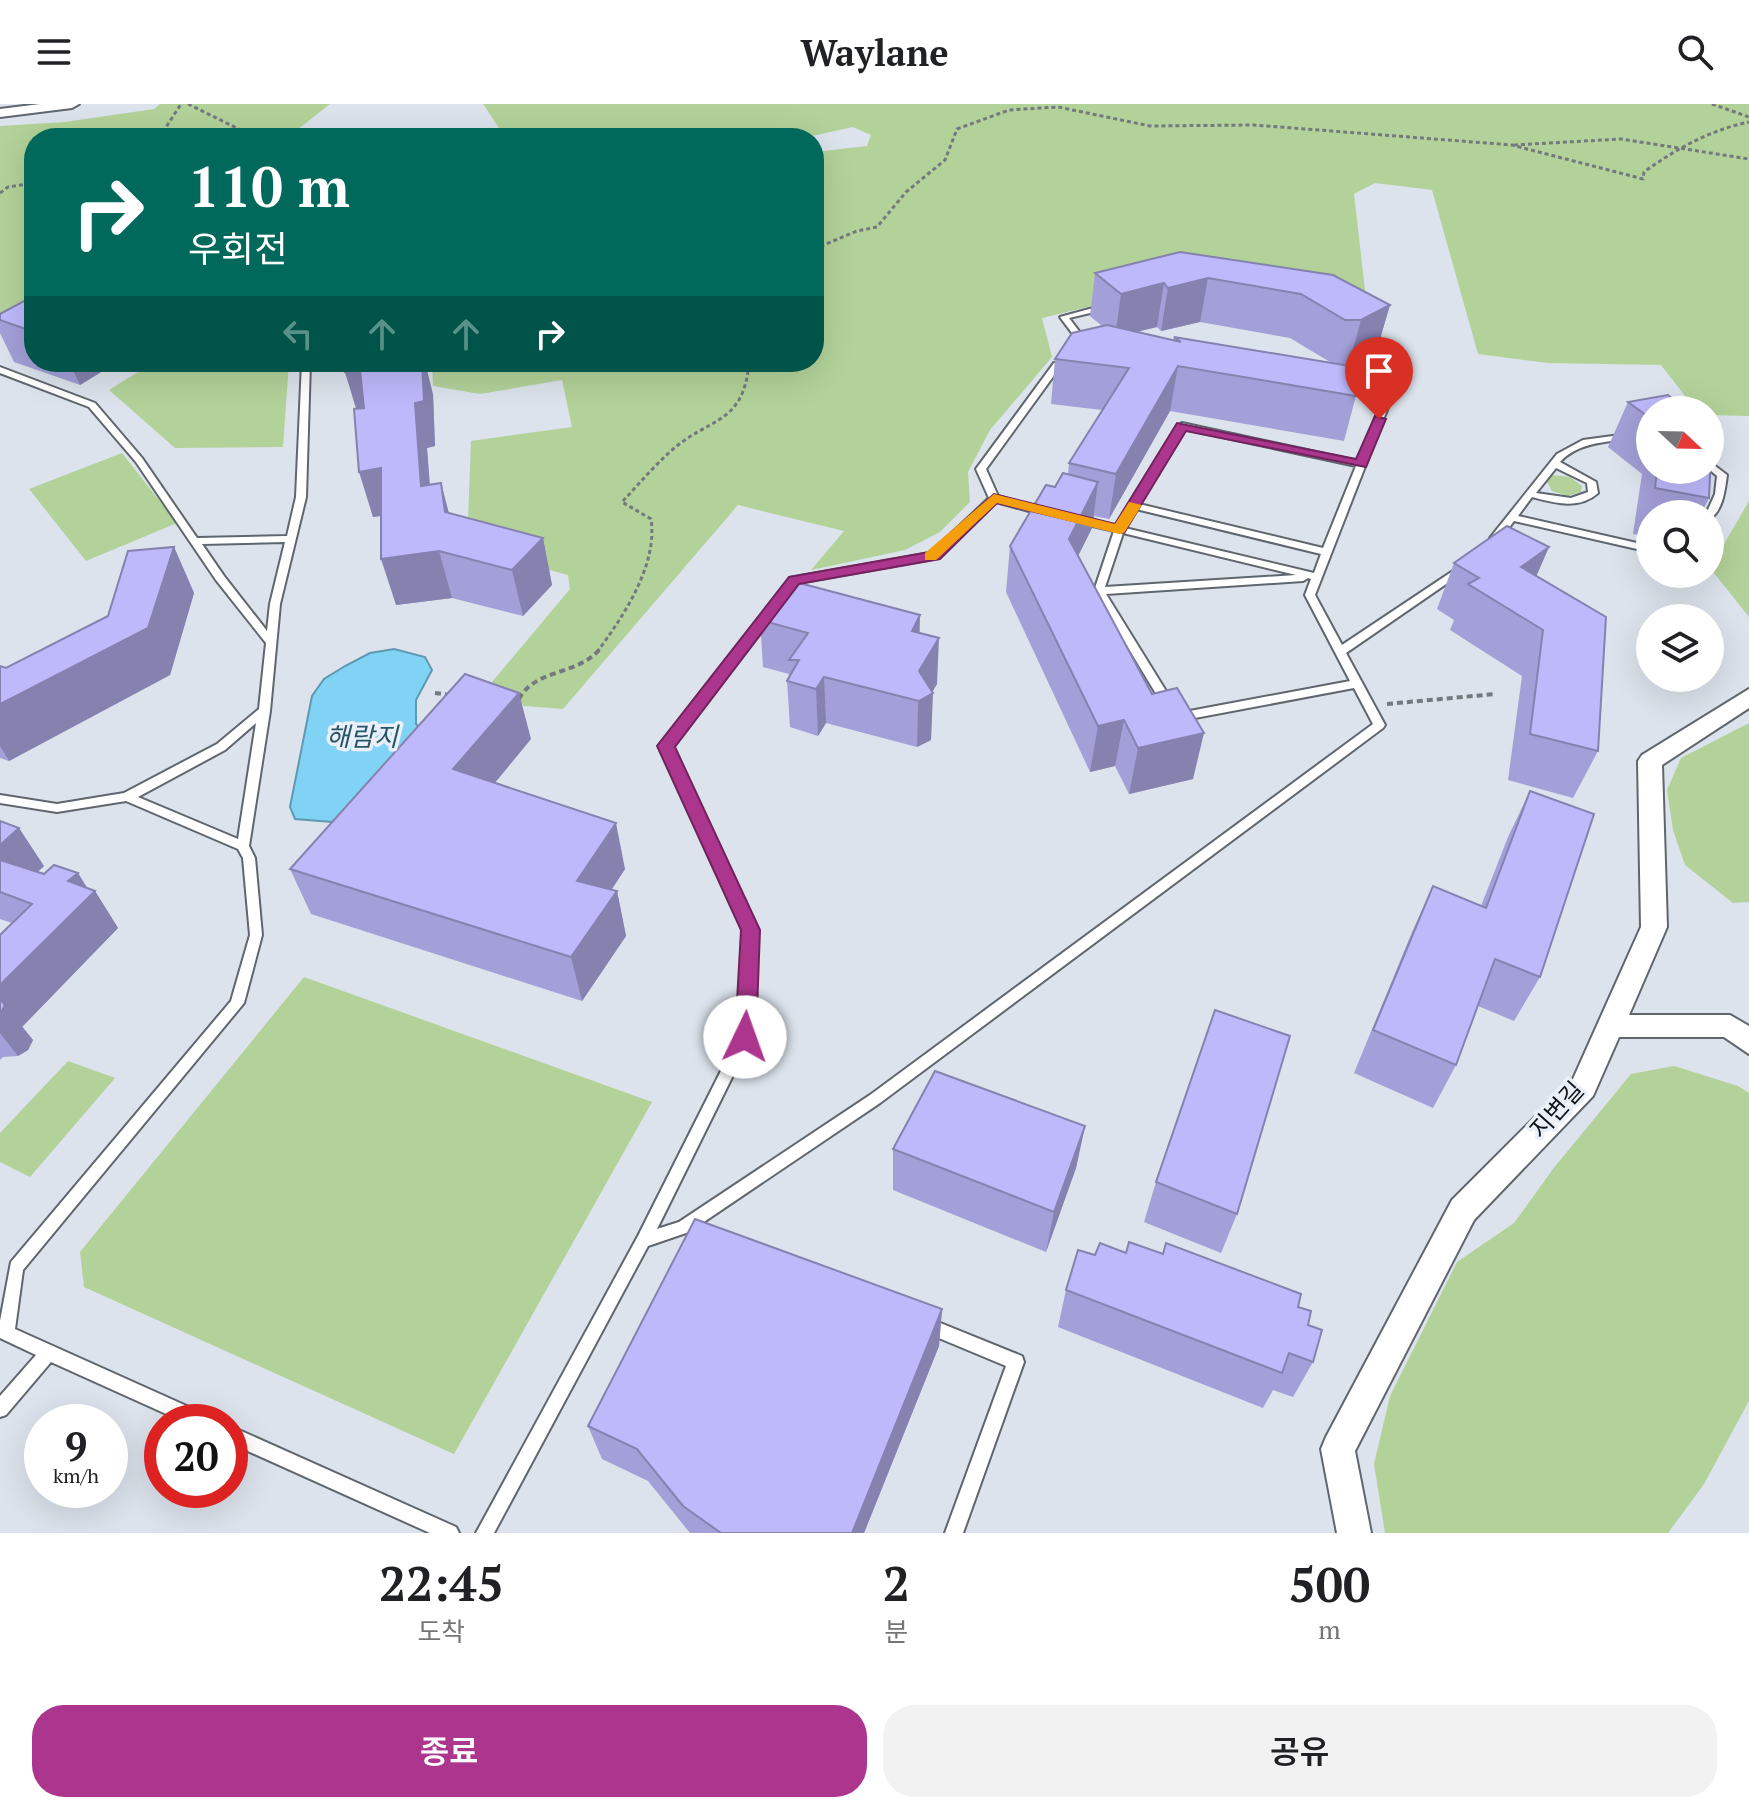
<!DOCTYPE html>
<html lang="ko">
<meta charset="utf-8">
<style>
:root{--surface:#fff;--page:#f2f2f2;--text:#202124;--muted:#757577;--accent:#ac368e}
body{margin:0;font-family:"PT Serif","Noto Sans KR",serif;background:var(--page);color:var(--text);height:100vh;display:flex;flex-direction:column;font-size:30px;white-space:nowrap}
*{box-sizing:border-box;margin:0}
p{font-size:26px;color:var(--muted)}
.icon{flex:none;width:44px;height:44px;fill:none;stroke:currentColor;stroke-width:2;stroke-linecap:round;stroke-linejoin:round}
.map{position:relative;height:1429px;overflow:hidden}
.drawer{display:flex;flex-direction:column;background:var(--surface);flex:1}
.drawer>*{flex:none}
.hud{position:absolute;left:24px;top:24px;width:800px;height:244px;border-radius:32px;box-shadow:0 8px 32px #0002;background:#00695c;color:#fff;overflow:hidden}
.needle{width:52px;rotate:112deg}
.tools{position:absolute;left:1636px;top:292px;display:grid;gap:16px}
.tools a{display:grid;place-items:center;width:88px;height:88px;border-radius:50%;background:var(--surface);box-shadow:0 8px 32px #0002;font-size:40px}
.speed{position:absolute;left:24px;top:1300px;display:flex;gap:16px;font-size:40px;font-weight:700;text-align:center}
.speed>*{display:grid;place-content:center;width:104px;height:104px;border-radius:50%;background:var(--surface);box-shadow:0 8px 32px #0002;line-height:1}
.speed small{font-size:20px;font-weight:400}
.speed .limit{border:12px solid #d22;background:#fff;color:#111}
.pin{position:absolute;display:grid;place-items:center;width:68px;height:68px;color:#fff;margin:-82px -34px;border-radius:50% 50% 50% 0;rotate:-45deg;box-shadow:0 0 8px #0007}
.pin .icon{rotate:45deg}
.me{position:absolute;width:88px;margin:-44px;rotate:3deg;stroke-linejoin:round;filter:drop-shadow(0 0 6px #0008)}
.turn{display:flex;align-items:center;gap:28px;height:168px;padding:0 32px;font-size:36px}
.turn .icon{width:104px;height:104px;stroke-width:2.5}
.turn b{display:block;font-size:56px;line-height:68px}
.lanes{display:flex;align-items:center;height:76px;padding:0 32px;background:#0003;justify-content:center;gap:40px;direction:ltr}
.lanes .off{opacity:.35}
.eta{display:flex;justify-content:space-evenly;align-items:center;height:136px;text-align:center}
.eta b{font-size:48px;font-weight:600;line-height:56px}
.button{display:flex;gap:16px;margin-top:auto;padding:16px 32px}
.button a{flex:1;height:92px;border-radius:32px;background:var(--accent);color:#fff;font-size:32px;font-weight:600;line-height:92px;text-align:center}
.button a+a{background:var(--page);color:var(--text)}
header{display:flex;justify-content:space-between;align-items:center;height:104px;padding:0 32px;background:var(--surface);font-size:36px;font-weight:600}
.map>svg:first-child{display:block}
.green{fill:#b3d299}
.water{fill:#80d3f4;stroke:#5f99b1;stroke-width:2}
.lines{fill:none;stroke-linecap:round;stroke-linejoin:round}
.lane-casing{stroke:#60666e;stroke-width:4}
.street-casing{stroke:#60666e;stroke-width:4}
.path-far1{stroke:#74797f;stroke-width:3;stroke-dasharray:4 3;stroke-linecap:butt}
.path{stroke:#74797f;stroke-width:4;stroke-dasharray:6 4;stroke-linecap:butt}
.lane{fill:#fff;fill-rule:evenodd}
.street{fill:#fff;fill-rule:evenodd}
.wall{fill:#a39fd8;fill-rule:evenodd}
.shaded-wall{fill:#8582b0}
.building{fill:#beb9fb;stroke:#8582b0;stroke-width:2}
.route{fill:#ac368e;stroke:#70235c;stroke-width:2}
.slow{fill:#f59e0b}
.labels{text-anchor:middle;stroke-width:7;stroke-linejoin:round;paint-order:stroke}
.street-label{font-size:24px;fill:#111316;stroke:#e9f0f9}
.water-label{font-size:26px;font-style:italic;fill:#275567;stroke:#e9f0f9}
</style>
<header><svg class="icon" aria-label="menu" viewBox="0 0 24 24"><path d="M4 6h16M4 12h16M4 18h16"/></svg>Waylane<svg class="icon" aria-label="search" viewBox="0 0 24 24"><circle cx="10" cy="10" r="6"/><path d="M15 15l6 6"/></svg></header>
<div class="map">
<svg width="1749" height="1429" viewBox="0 0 1749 1429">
<rect width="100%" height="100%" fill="#dce3ec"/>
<g class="green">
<path d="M 160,0 L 330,0 L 296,27 L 325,34 L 34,34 L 34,216 L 0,220 L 0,22 L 65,18 L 154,5 Z"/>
<path d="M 483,0 L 1749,0 L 1749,312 L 1710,311 L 1710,306 L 1696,306 L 1661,261 L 1548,259 L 1478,250 L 1432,86 L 1375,79 L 1354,90 L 1368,212 L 1169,183 L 1042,214 L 1052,253 L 990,326 L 968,368 L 970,398 L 940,428 L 905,446 L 811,466 L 844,427 L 738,401 L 563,605 L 524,602 L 492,578 L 570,485 L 568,471 L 467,444 L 471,337 L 572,323 L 562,276 L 480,290 L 433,282 L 432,258 L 814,258 L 814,48 L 867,42 L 871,31 L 853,23 L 803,34 L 535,34 L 499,24 Z"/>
<path d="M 154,258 L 289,258 L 283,343 L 175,344 L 109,286 Z"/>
<path d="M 122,349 L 177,419 L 86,457 L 29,385 Z"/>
<path d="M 1552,371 L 1570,373 L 1582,382 L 1581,388 L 1568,392 L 1552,387 L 1546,376 Z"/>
<path d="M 1749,397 L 1749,513 L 1710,464 Z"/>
<path d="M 1749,619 L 1749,798 L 1733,799 L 1685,761 L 1673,726 L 1667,686 L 1681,654 Z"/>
<path d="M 304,873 L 652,998 L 454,1350 L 84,1183 L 80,1148 Z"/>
<path d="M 68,957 L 115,974 L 30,1073 L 0,1058 L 0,1029 Z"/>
<path d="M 1674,962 L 1738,982 L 1749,989 L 1749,1297 L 1704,1380 L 1668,1429 L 1385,1429 L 1374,1360 L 1390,1292 L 1457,1158 L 1514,1119 L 1553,1065 L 1631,970 Z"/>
</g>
<path class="water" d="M 394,545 L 425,553 L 432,566 L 416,596 L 416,620 L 423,627 L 360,703 L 332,718 L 295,715 L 290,703 L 312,592 L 324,575 L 345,562 L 370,549 Z"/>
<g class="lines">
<defs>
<g id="lane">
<path d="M 1104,201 L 1108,203 L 1107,205 L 1069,214 L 1088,239 L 1081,241 L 1060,213 Z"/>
<path d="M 1369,225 L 1392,245 L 1392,293 L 1315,491 L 1342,541 L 1456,465 L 1460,464 L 1465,467 L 1346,549 L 1385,621 L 1383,624 L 880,999 L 689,1128 L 648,1142 L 494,1429 L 476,1429 L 638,1132 L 738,933 L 744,826 L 660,642 L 662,639 L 764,508 L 772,508 L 773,510 L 772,512 L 672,642 L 756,826 L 752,933 L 657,1125 L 679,1118 L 870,991 L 1373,620 L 1354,584 L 1179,617 L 1175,616 L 1173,613 L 1179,609 L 1350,577 L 1305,491 L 1311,475 L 1308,474 L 1303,477 L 1106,490 L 1174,600 L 1168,604 L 1164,603 L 1094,487 L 1114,427 L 1076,418 L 1074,416 L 1079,413 L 1117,422 L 1177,322 L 1182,319 L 1358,357 L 1383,295 L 1342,287 L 1338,284 L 1342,281 L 1384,289 L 1384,246 L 1366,230 L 1366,226 ZM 1185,325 L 1356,362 L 1323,444 L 1139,400 ZM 1136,405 L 1321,450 L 1314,469 L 1125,424 ZM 1123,429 L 1296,471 L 1105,483 Z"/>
<path d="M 1068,256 L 1071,257 L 1071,261 L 1060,263 L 986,365 L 998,392 L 1049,407 L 1049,411 L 1043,411 L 996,398 L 938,454 L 797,479 L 789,491 L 781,491 L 780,489 L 790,474 L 931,449 L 989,394 L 976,365 L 1054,259 Z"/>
<path d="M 302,258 L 310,258 L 306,393 L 280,500 L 270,607 L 249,742 L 255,754 L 262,831 L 244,899 L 23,1166 L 15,1225 L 209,1312 L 211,1318 L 184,1318 L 51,1258 L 6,1311 L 0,1313 L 0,1292 L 36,1251 L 0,1234 L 0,1217 L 11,1158 L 231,897 L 250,831 L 243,754 L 238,745 L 126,697 L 57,708 L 0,699 L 0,691 L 57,700 L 124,689 L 217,640 L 259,605 L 266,539 L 216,476 L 136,358 L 89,303 L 0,269 L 0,263 L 95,299 L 142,354 L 197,434 L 287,432 L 296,393 ZM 285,438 L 270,500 L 267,527 L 224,472 L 202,440 ZM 256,619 L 238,735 L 138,693 L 225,646 Z"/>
<path d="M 1650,327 L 1650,333 C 1621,337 1580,335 1560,358 L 1596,378 L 1598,389 C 1579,406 1555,399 1532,393 L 1518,412 L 1650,442 L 1650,448 L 1514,417 L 1498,438 L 1490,438 L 1490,434 L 1557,350 L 1583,336 ZM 1556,364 L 1587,379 L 1588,388 L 1571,394 L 1536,389 Z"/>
<path d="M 1710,358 L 1727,371 C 1725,386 1723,406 1710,415 L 1710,410 L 1706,410 L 1715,390 L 1717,372 L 1710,366 Z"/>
<path d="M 928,1214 L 1022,1252 L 1024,1258 L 963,1429 L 945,1429 L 1006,1262 L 922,1227 L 920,1222 L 922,1217 Z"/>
<path d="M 230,1322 L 456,1423 L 459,1429 L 430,1429 L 230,1339 Z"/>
</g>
<g id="street">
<path d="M 40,0 L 79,0 L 72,4 L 0,13 L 0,5 Z"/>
<path d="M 1749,585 L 1749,604 L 1662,661 L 1667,823 L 1629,911 L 1730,911 L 1749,922 L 1749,950 L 1724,933 L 1619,933 L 1593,992 L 1474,1116 L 1355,1347 L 1371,1429 L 1337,1429 L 1321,1345 L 1326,1333 L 1452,1096 L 1573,975 L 1641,823 L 1638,657 L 1642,651 Z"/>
</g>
</defs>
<use href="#lane" class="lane-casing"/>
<use href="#street" class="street-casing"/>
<g class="path-far1">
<path d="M 188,0 L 257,34"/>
<path d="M 1712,0 L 1749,13"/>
<path d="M 159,34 L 181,0"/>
<path d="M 1514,41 L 1621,35 L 1749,55"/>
<path d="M 0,89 L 8,83 L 34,79"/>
<path d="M 814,145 L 857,127 L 877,123 L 906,88 L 945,56 L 957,25 L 1009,6 L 1058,3 L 1150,22 L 1254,21 L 1512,41 L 1643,75 L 1644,68 C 1676,45 1710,26 1749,18"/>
<path d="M 597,548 C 623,513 658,461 651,415 L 622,398 C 638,381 653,363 671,347 C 708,313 744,322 749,258"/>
</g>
<g class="path">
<path d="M 435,589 L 450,591"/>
<path d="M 519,595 C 536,564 576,572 599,546"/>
<path d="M 1387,600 L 1495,590"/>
</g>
<use href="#lane" class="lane"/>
<use href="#street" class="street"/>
</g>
<g class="wall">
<path d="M 1180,148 L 1390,201 L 1377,245 L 1349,260 L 1341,260 L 1356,292 L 1344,337 L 1170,307 L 1109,415 L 1094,412 L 1092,424 L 1078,452 L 1193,675 L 1129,690 L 1115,662 L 1090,668 L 1006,488 L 1010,442 L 1055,383 L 1068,371 L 1069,359 L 1102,306 L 1051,300 L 1055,255 L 1102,222 L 1090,212 L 1095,169 ZM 1200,218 L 1290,234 L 1330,258 L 1174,233 L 1173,237 L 1136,228 L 1157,223 L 1161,227 Z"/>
<path d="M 34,200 L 34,258 L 109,258 L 111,262 L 80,281 L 14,258 L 0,229 L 0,210 Z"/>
<path d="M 345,268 L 433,290 L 435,342 L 427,344 L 430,381 L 441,379 L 449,410 L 543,434 L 552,481 L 523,512 L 452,494 L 396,501 L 381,412 L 373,413 L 356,305 Z"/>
<path d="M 1628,298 L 1650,306 L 1650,366 L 1710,366 L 1709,394 L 1701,410 L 1650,410 L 1650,433 L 1633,430 L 1642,370 L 1608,343 Z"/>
<path d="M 174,443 L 194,489 L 170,571 L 9,657 L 0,654 L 0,562 L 6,564 L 108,512 Z"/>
<path d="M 1549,443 L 1536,472 L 1598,647 L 1573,694 L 1508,676 L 1522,572 L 1450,526 L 1454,516 L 1437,505 L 1454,459 Z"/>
<path d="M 760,516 L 920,529 L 937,580 L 932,588 L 931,636 L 917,643 L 826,619 L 818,632 L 790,623 L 787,577 L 789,570 L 763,563 Z"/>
<path d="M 531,635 L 495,679 L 625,765 L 611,786 L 617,787 L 626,832 L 582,897 L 311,810 L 290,765 Z"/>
<path d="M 1530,687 L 1540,873 L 1514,917 L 1478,902 L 1456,961 L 1433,1004 L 1354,969 L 1412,828 L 1433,782 L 1481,802 L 1508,733 Z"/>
<path d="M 0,717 L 44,762 L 37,768 L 95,787 L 118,824 L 22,923 L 33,936 L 28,946 L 18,952 L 3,953 L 0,956 L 0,831 L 12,819 L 0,815 Z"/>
<path d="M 1085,1022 L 1076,1064 L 1046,1148 L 893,1086 L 893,1045 Z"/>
<path d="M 1156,1078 L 1237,1110 L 1221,1149 L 1144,1118 Z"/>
<path d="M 1166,1139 L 1298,1203 L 1308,1221 L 1313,1258 L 1293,1293 L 1273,1286 L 1263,1304 L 1058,1223 L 1066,1186 L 1095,1151 L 1126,1149 L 1162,1150 Z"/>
<path d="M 942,1205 L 939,1242 L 864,1429 L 690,1429 L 648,1377 L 602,1355 L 588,1322 Z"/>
</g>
<g class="shaded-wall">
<path d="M 1208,174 L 1200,218 L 1161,227 L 1168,184 Z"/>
<path d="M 1164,179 L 1157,223 L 1115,233 L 1121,190 Z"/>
<path d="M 1390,201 L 1377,245 L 1349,260 L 1361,216 Z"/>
<path d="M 69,258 L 109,258 L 111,262 L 80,281 Z"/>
<path d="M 422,258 L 425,258 L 433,290 L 435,342 L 427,344 L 433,428 L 421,382 L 415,299 Z"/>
<path d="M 1178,262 L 1170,307 L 1109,415 L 1116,370 Z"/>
<path d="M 360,266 L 373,311 L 359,313 L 345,268 Z"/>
<path d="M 381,364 L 395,410 L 373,413 L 359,368 Z"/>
<path d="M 1098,378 L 1092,424 L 1063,482 L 1069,435 Z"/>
<path d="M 441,379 L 453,425 L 457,455 L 445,408 Z"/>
<path d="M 543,434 L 552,481 L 523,512 L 512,466 Z"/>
<path d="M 174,443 L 194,489 L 170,571 L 9,657 L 0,642 L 0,600 L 148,524 Z"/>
<path d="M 1549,443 L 1529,489 L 1521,463 Z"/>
<path d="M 439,447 L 452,494 L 396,501 L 381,455 Z"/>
<path d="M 920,511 L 919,558 L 912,527 Z"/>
<path d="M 939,534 L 937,580 L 931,590 L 933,589 L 931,636 L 917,643 L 919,567 Z"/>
<path d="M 824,573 L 826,619 L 818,632 L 816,585 Z"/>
<path d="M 519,589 L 531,635 L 468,711 L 453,665 Z"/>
<path d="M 1124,616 L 1115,662 L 1090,668 L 1098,622 Z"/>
<path d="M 1204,629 L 1193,675 L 1129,690 L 1138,644 Z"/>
<path d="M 616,719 L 625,765 L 588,822 L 577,777 Z"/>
<path d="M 19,724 L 44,762 L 14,790 L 0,770 L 0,741 Z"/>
<path d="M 78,769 L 91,790 L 95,787 L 118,824 L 22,923 L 0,895 L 0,881 L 68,777 Z"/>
<path d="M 617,787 L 626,832 L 582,897 L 571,853 Z"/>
<path d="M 5,901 L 33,936 L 28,946 L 18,952 L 0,929 L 0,910 Z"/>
<path d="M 1085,1022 L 1076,1064 L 1046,1148 L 1054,1108 Z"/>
<path d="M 942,1205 L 939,1242 L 864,1429 L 852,1429 Z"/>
</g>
<g class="building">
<path d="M 1180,148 L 1333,171 L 1390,201 L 1361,216 L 1345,216 L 1301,190 L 1208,174 L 1168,184 L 1164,179 L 1121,190 L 1095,169 Z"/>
<path d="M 24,197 L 34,200 L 34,228 L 0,216 L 0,210 Z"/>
<path d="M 1107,221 L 1181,238 L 1174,233 L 1362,264 L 1356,292 L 1178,262 L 1116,370 L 1069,359 L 1129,264 L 1055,255 L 1072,229 Z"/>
<path d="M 346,258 L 422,258 L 424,297 L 415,299 L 421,382 L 441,379 L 445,408 L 543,434 L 512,466 L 439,447 L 381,455 L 381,364 L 359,368 L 354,305 L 364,304 L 360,266 L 345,268 Z"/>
<path d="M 1668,291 L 1686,306 L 1650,306 L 1650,314 L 1628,298 Z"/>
<path d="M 1710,326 L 1712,328 L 1709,394 L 1655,384 L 1657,366 L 1710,366 Z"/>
<path d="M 1063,369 L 1098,378 L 1069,435 L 1152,590 L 1177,584 L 1204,629 L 1138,644 L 1124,616 L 1098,622 L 1010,442 L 1046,381 L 1055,383 Z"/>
<path d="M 1507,422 L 1549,443 L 1521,463 L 1606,513 L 1598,647 L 1530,630 L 1543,526 L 1468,480 L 1479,474 L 1454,459 Z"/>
<path d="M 174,443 L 148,524 L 0,600 L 0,562 L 6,564 L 108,512 L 128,447 Z"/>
<path d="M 788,476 L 920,511 L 912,527 L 939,534 L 919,567 L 933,589 L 919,597 L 824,573 L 816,585 L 787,577 L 799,556 L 789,556 L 808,529 L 760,516 Z"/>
<path d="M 465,570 L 519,589 L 453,665 L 616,719 L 577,777 L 617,787 L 571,853 L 290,765 Z"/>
<path d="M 1530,687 L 1594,710 L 1540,873 L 1495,855 L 1456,961 L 1373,926 L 1433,782 L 1486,804 Z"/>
<path d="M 0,717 L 19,724 L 0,741 Z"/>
<path d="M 0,756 L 44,770 L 54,761 L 78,769 L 68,777 L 95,787 L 0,881 L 0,831 L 32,800 L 0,788 Z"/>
<path d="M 0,895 L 5,901 L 0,910 Z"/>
<path d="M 1215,906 L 1290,932 L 1237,1110 L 1156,1078 Z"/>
<path d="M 935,967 L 1085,1022 L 1054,1108 L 893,1045 Z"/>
<path d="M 695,1115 L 942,1205 L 852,1429 L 721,1429 L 683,1402 L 637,1345 L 588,1322 Z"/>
<path d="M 1129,1138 L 1163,1150 L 1166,1139 L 1301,1190 L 1298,1203 L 1311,1207 L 1308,1221 L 1322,1226 L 1313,1258 L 1289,1249 L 1282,1269 L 1066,1186 L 1078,1146 L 1095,1151 L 1100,1139 L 1126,1149 Z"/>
</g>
<path class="route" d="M 1375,312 L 1386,315 L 1366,363 L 1186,327 L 1124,429 L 997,399 L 940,455 L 799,480 L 675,643 L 760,826 L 756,933 L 753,939 L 738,939 L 735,933 L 741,826 L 657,642 L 789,473 L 929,448 L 994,390 L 1115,420 L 1177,319 L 1356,355 Z"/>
<path class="slow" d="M 994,390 L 1115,420 L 1129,398 L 1142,401 L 1124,429 L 1119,430 L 997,399 L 936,456 L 925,456 L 925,449 Z"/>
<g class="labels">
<g class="street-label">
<text transform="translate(1557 1006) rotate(-48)" y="8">지변길</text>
</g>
<g class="water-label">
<text x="362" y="642">해람지</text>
</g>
</g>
</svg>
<div class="tools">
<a><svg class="needle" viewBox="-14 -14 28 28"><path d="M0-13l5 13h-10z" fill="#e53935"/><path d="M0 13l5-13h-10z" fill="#757577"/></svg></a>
<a><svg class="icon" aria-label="search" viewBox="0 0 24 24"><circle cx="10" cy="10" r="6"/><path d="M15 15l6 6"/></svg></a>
<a><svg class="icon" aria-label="layers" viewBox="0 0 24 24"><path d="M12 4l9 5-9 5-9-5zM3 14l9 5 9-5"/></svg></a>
</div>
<div class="speed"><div>9<small>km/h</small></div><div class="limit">20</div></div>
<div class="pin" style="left:1379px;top:315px;background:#d93025"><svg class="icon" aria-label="arrive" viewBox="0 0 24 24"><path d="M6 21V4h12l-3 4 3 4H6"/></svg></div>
<svg class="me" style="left:745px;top:933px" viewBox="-20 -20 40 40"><circle r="19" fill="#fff"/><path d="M0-13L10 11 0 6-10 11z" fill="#ac368e"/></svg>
<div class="hud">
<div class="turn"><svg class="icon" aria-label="right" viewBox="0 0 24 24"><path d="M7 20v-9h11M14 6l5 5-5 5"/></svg><div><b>110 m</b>우회전</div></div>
<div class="lanes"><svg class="icon off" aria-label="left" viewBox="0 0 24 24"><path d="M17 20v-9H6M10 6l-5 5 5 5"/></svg><svg class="icon off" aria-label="ahead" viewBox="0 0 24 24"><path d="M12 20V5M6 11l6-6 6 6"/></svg><svg class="icon off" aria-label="ahead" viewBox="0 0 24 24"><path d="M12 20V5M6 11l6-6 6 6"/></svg><svg class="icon" aria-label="right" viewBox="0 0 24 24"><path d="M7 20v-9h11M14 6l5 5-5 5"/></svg></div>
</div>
</div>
<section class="drawer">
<div class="eta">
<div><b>22:45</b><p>도착</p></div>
<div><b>2</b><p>분</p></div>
<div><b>500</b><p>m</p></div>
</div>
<div class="button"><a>종료</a><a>공유</a></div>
</section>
